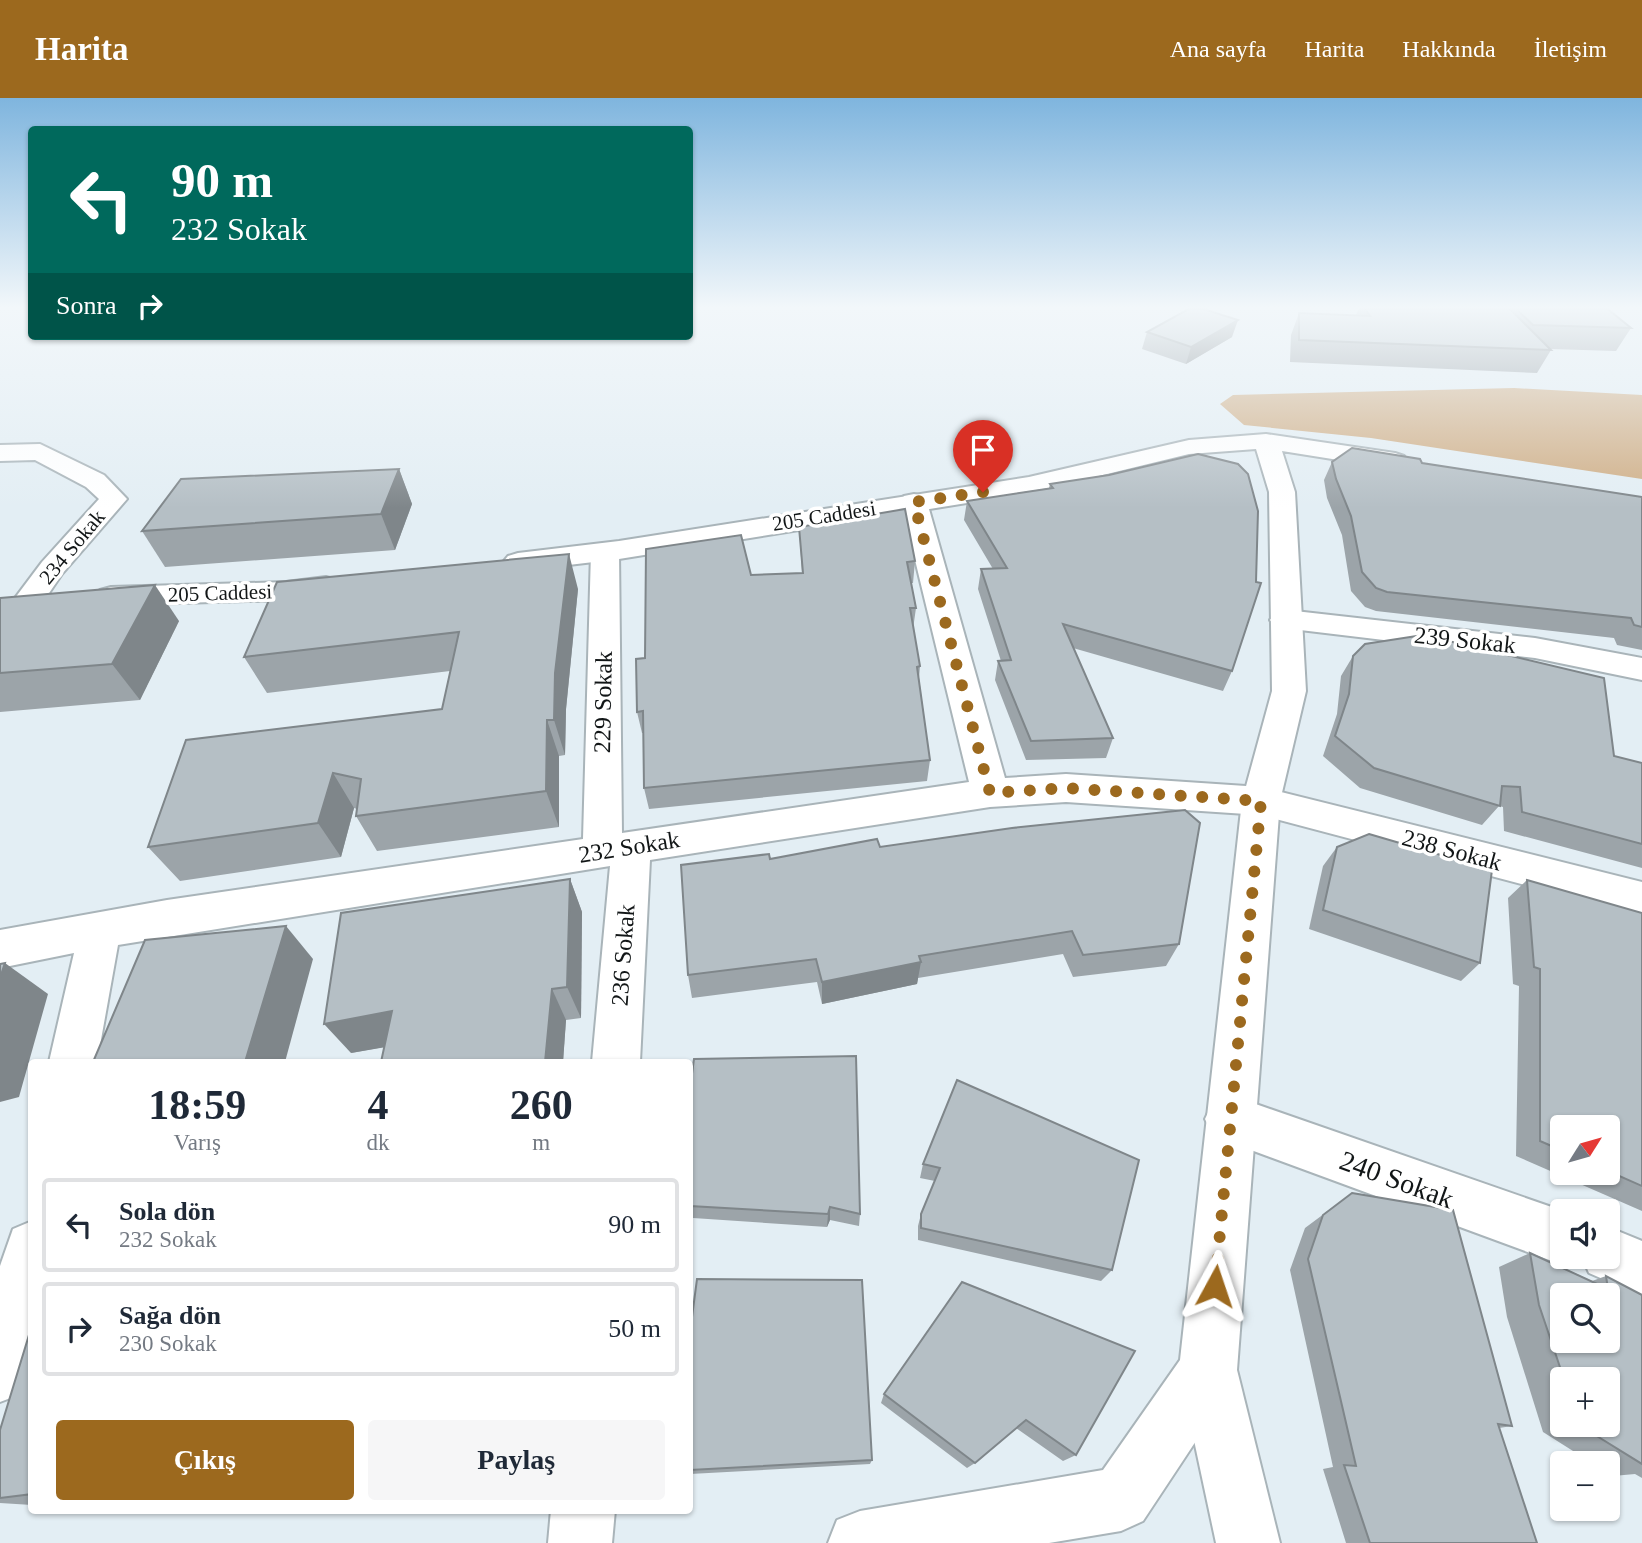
<!DOCTYPE html>
<html lang="tr">
<meta charset="utf-8">
<style>
:root{--surface:#fff;--page:#f6f6f7;--text:#1f2937;--muted:#747a83;--line:#e0e1e3;--accent:#9c691e}
body{margin:0;font-family:"Times New Roman",serif;background:var(--page);color:var(--text);height:100vh;display:flex;flex-direction:column;font-size:26px;white-space:nowrap}
*{box-sizing:border-box;margin:0}
p{font-size:23px;color:var(--muted)}
.icon{flex:none;width:38px;height:38px;fill:none;stroke:currentColor;stroke-width:2;stroke-linecap:round;stroke-linejoin:round}
.map{position:relative;flex:1;overflow:hidden}
.drawer{position:absolute;left:28px;top:961px;width:665px;height:455px;display:flex;flex-direction:column;background:var(--surface);border-radius:7px;box-shadow:0 2px 5px #0004}
.drawer>*{flex:none}
.guide{position:absolute;left:28px;top:28px;width:665px;height:214px;border-radius:7px;box-shadow:0 2px 5px #0004;background:#00695c;color:#fff;overflow:hidden}
.needle{width:46px;rotate:53deg}
.controls{position:absolute;left:1550px;top:1017px;display:grid;gap:14px}
.controls a{display:grid;place-items:center;width:70px;height:70px;border-radius:7px;background:var(--surface);box-shadow:0 2px 5px #0004;font-size:35px}
.pin{position:absolute;display:grid;place-items:center;width:60px;height:60px;color:#fff;margin:-72px -30px;border-radius:50% 50% 50% 0;rotate:-45deg;box-shadow:0 0 7px #0007}
.pin .icon{rotate:45deg}
.me{position:absolute;width:77px;margin:-38px;rotate:5deg;stroke-linejoin:round;filter:drop-shadow(0 0 5px #0008)}
.turn{display:flex;align-items:center;gap:24px;height:147px;padding:0 28px;font-size:32px}
.turn .icon{width:91px;height:91px;stroke-width:2.5}
.turn b{display:block;font-size:49px;line-height:60px}
.then{display:flex;align-items:center;height:66px;padding:0 28px;background:#0003;gap:14px;font-size:26px}
.eta{display:flex;justify-content:space-evenly;align-items:center;height:119px;text-align:center}
.eta b{font-size:42px;font-weight:700;line-height:49px}
.button{display:flex;gap:14px;margin-top:auto;padding:14px 28px}
.button a{flex:1;height:80px;border-radius:7px;background:var(--accent);color:#fff;font-size:28px;font-weight:700;line-height:80px;text-align:center}
.button a+a{background:var(--page);color:var(--text)}
ul{padding:0;list-style:none}
li{display:flex;align-items:center;gap:21px;height:94px;margin:0 14px 10px;padding:0 14px;border:4px solid var(--line);border-radius:7px}
li div{flex:1}
li b{display:block;font-size:26px}
li em{font-style:normal}
header{display:flex;align-items:center;gap:42px;box-sizing:border-box;height:98px;padding:0 35px;background:var(--accent);color:#fff}
header strong{font-size:33px}
nav{display:flex;gap:38px;margin-inline-start:auto;font-size:24px}
.map>svg:first-child{display:block}
.forest{fill:#cfae86}
.lines{fill:none;stroke-linecap:round;stroke-linejoin:round}
.minor-casing{stroke:#a9b4b9;stroke-width:4}
.tertiary-casing{stroke:#a9b4b9;stroke-width:4}
.minor{fill:#fff;fill-rule:evenodd}
.tertiary{fill:#fff;fill-rule:evenodd}
.wall{fill:#9ca4a9;fill-rule:evenodd}
.shaded-wall{fill:#7f868a}
.building{fill:#b5bfc5;stroke:#7f868a;stroke-width:2;fill-rule:evenodd}
.route{stroke:#9c691e;stroke-width:12;stroke-dasharray:0 21.6}
.labels{text-anchor:middle;stroke-width:7;stroke-linejoin:round;paint-order:stroke}
.far-street-label{font-size:21px;fill:#121617;stroke:#fff}
.street-label{font-size:24px;fill:#121617;stroke:#fff}
.near-street-label{font-size:28px;fill:#121617;stroke:#fff}
</style>
<header>
<strong>Harita</strong>
<nav><a>Ana sayfa</a><a>Harita</a><a>Hakkında</a><a>İletişim</a></nav>
</header>
<div class="map">
<svg width="1642" height="1445" viewBox="0 0 1642 1445">
<rect width="100%" height="100%" fill="#e3eef4"/>
<path class="forest" d="M 1514,290 L 1642,297 L 1642,381 L 1371,340 L 1244,327 L 1220,306 L 1233,297 Z"/>
<g class="lines">
<defs>
<g id="minor">
<path d="M 40,346 L 104,377 L 127,401 L 62,476 L 41,507 L 30,509 L 19,507 L 15,500 L 42,464 L 99,401 L 86,389 L 35,362 L 0,363 L 0,347 Z"/>
<path d="M 914,396 L 924,398 L 927,404 L 1005,680 L 1066,676 L 1261,689 L 1642,784 L 1642,818 L 1261,717 L 1066,704 L 990,709 L 650,762 L 640,964 L 592,964 L 610,768 L 118,847 L 97,964 L 49,964 L 74,855 L 0,870 L 0,832 L 167,802 L 583,741 L 591,454 L 595,448 L 605,445 L 615,448 L 619,454 L 622,735 L 969,684 L 901,404 L 904,398 Z"/>
<path d="M 1286,512 L 1535,540 L 1642,560 L 1642,582 L 1535,560 L 1275,529 L 1270,522 L 1275,515 Z"/>
<path d="M 1230,997 L 1563,1113 L 1563,1158 L 1608,1158 L 1608,1129 L 1642,1143 L 1642,1198 L 1589,1175 L 1582,1159 L 1563,1167 L 1213,1038 L 1205,1021 L 1213,1004 Z"/>
<path d="M 32,1123 L 32,1266 L 21,1296 L 0,1304 L 0,1168 L 13,1131 Z"/>
<path d="M 1208,1243 L 1229,1251 L 1237,1272 L 1280,1445 L 1216,1445 L 1179,1272 L 1187,1251 Z"/>
<path d="M 551,1412 L 615,1412 L 612,1445 L 548,1445 Z"/>
</g>
<g id="tertiary">
<path d="M 1266,336 L 1395,355 L 1404,358 L 1408,363 L 1404,368 L 1395,371 L 1282,353 L 1295,394 L 1306,593 L 1280,703 L 1237,1272 L 1229,1293 L 1143,1423 L 1121,1433 L 1049,1445 L 828,1445 L 837,1422 L 860,1413 L 1103,1372 L 1180,1262 L 1242,703 L 1272,593 L 1269,394 L 1256,351 L 1189,356 L 1029,395 L 619,461 L 518,473 L 508,470 L 503,464 L 508,458 L 518,455 L 619,443 L 1029,379 L 1189,342 Z"/>
<path d="M 326,479 L 337,482 L 341,488 L 337,494 L 286,502 L 111,507 L 100,504 L 96,498 L 100,492 L 111,489 L 286,484 Z"/>
</g>
</defs>
<use href="#minor" class="minor-casing"/>
<use href="#tertiary" class="tertiary-casing"/>
<use href="#minor" class="minor"/>
<use href="#tertiary" class="tertiary"/>
</g>
<g class="wall">
<path d="M 1360,208 L 1432,208 L 1481,210 L 1479,208 L 1604,208 L 1631,230 L 1616,253 L 1550,251 L 1551,252 L 1537,275 L 1290,264 L 1291,237 L 1299,215 L 1356,217 Z"/>
<path d="M 1147,234 L 1232,239 L 1186,266 L 1142,251 Z"/>
<path d="M 1332,364 L 1422,365 L 1642,399 L 1642,552 L 1617,547 L 1614,540 L 1376,513 L 1365,509 L 1351,493 L 1342,437 L 1327,400 L 1324,382 Z"/>
<path d="M 399,371 L 412,406 L 395,452 L 165,469 L 142,433 Z"/>
<path d="M 1050,386 L 1232,573 L 1223,593 L 1073,550 L 1113,640 L 1106,660 L 1026,662 L 995,582 L 998,563 L 1001,563 L 978,491 L 981,471 L 993,471 L 964,422 L 967,403 L 1049,390 Z"/>
<path d="M 799,429 L 915,463 L 913,485 L 911,485 L 916,510 L 913,531 L 920,568 L 919,580 L 930,662 L 927,683 L 649,711 L 644,690 L 644,635 L 642,635 L 637,614 L 645,560 L 751,477 L 802,475 Z"/>
<path d="M 578,491 L 566,611 L 565,657 L 559,658 L 559,729 L 377,753 L 356,718 L 357,711 L 354,710 L 341,759 L 180,783 L 148,749 L 442,611 L 450,573 L 267,595 L 244,559 Z"/>
<path d="M 0,500 L 179,523 L 140,602 L 0,614 Z"/>
<path d="M 1353,558 L 1614,658 L 1642,665 L 1642,770 L 1504,733 L 1503,709 L 1499,708 L 1482,727 L 1360,690 L 1323,658 L 1337,616 L 1341,578 Z"/>
<path d="M 880,749 L 1179,846 L 1166,868 L 1073,879 L 1063,856 L 918,880 L 917,886 L 822,906 L 817,884 L 692,900 L 688,877 L 770,761 Z"/>
<path d="M 1337,749 L 1480,865 L 1461,883 L 1309,831 L 1323,768 Z"/>
<path d="M 570,781 L 582,814 L 581,920 L 566,922 L 563,964 L 381,964 L 384,949 L 351,955 Z"/>
<path d="M 1527,782 L 1642,815 L 1642,1113 L 1516,1058 L 1519,888 L 1513,886 L 1508,800 ZM 1563,1029 L 1608,1029 L 1608,1074 L 1563,1074 Z"/>
<path d="M 957,982 L 1112,1172 L 1101,1183 L 918,1142 L 918,1128 L 921,1116 L 935,1083 L 920,1080 L 923,1066 Z"/>
<path d="M 690,990 L 860,1116 L 859,1128 L 830,1122 L 827,1129 L 693,1120 L 690,1111 Z"/>
<path d="M 1352,1095 L 1512,1328 L 1499,1330 L 1537,1445 L 1346,1445 L 1323,1371 L 1333,1369 L 1290,1172 L 1305,1130 Z"/>
<path d="M 1530,1155 L 1592,1183 L 1606,1178 L 1642,1197 L 1642,1380 L 1635,1376 L 1613,1378 L 1608,1375 L 1608,1365 L 1592,1365 L 1543,1334 L 1507,1219 L 1499,1169 ZM 1563,1281 L 1608,1281 L 1608,1326 L 1563,1326 Z"/>
<path d="M 962,1184 L 1076,1357 L 1063,1363 L 1016,1330 L 975,1365 L 967,1370 L 881,1305 L 884,1296 Z"/>
<path d="M 32,1227 L 32,1407 L 0,1405 L 0,1332 Z"/>
<path d="M 690,1234 L 872,1362 L 870,1366 L 690,1376 Z"/>
</g>
<g class="shaded-wall">
<path d="M 1238,222 L 1232,239 L 1186,266 L 1191,249 Z"/>
<path d="M 399,371 L 412,406 L 395,452 L 381,416 Z"/>
<path d="M 569,456 L 578,491 L 566,611 L 565,657 L 554,622 L 555,575 Z"/>
<path d="M 155,487 L 179,523 L 140,602 L 112,566 Z"/>
<path d="M 547,622 L 559,658 L 559,729 L 546,693 Z"/>
<path d="M 333,675 L 354,710 L 341,759 L 318,725 Z"/>
<path d="M 570,781 L 582,814 L 581,920 L 567,889 Z"/>
<path d="M 286,828 L 313,861 L 285,964 L 245,964 Z"/>
<path d="M 921,864 L 917,886 L 822,906 L 822,884 Z"/>
<path d="M 5,865 L 48,896 L 19,999 L 0,1004 L 0,880 Z"/>
<path d="M 552,891 L 566,922 L 563,964 L 545,964 Z"/>
<path d="M 392,913 L 415,944 L 351,955 L 324,926 Z"/>
<path d="M 830,1109 L 830,1122 L 827,1129 L 828,1116 Z"/>
</g>
<g class="building">
<path d="M 1194,208 L 1238,222 L 1191,249 L 1147,234 Z"/>
<path d="M 1363,208 L 1432,208 L 1510,211 L 1551,252 L 1299,242 L 1299,215 L 1370,218 Z"/>
<path d="M 1513,208 L 1604,208 L 1631,230 L 1533,227 Z"/>
<path d="M 1352,350 L 1420,361 L 1422,365 L 1642,399 L 1642,529 L 1634,527 L 1631,520 L 1387,494 L 1376,490 L 1362,474 L 1351,418 L 1336,381 L 1332,364 Z"/>
<path d="M 1198,356 L 1238,366 L 1248,376 L 1258,413 L 1256,484 L 1261,485 L 1232,573 L 1063,526 L 1113,640 L 1031,643 L 998,563 L 1011,562 L 981,471 L 1007,470 L 967,403 L 1053,390 L 1050,386 L 1109,377 Z"/>
<path d="M 399,371 L 381,416 L 142,433 L 181,381 Z"/>
<path d="M 905,411 L 915,463 L 907,464 L 916,510 L 910,510 L 920,568 L 917,569 L 930,662 L 644,690 L 643,613 L 637,614 L 636,561 L 645,560 L 646,451 L 741,437 L 751,477 L 803,475 L 799,429 Z"/>
<path d="M 569,456 L 555,575 L 554,622 L 547,622 L 546,693 L 356,718 L 361,681 L 333,675 L 318,725 L 148,749 L 186,642 L 442,611 L 459,534 L 244,559 L 277,484 Z"/>
<path d="M 155,487 L 112,566 L 0,575 L 0,500 Z"/>
<path d="M 1423,537 L 1604,580 L 1614,658 L 1642,665 L 1642,746 L 1522,714 L 1520,689 L 1502,688 L 1500,708 L 1374,670 L 1335,638 L 1349,596 L 1353,558 L 1365,546 Z"/>
<path d="M 1185,712 L 1200,725 L 1179,846 L 1083,857 L 1072,833 L 919,858 L 921,864 L 822,884 L 816,861 L 688,877 L 681,767 L 769,756 L 770,761 L 877,741 L 880,749 L 1012,730 Z"/>
<path d="M 1369,736 L 1492,772 L 1480,865 L 1323,812 L 1337,749 Z"/>
<path d="M 570,781 L 567,889 L 552,891 L 545,964 L 381,964 L 392,913 L 324,926 L 341,815 Z"/>
<path d="M 1527,782 L 1642,815 L 1642,1088 L 1608,1073 L 1608,1029 L 1563,1029 L 1563,1053 L 1540,1043 L 1540,871 L 1534,869 Z"/>
<path d="M 286,828 L 245,964 L 120,964 L 121,963 L 93,964 L 145,842 Z"/>
<path d="M 5,865 L 0,880 L 0,866 Z"/>
<path d="M 856,958 L 860,1116 L 830,1109 L 828,1116 L 690,1108 L 690,990 L 694,961 Z"/>
<path d="M 957,982 L 1139,1062 L 1112,1172 L 921,1130 L 921,1116 L 940,1070 L 923,1066 Z"/>
<path d="M 1352,1095 L 1453,1112 L 1512,1328 L 1498,1326 L 1537,1445 L 1370,1445 L 1344,1367 L 1356,1368 L 1308,1161 L 1323,1117 Z"/>
<path d="M 1530,1155 L 1608,1191 L 1606,1178 L 1642,1197 L 1642,1366 L 1579,1327 L 1608,1326 L 1608,1281 L 1564,1281 L 1539,1207 ZM 1563,1197 L 1608,1197 L 1608,1242 L 1563,1242 Z"/>
<path d="M 697,1181 L 862,1182 L 872,1362 L 690,1372 L 690,1234 Z"/>
<path d="M 962,1184 L 1135,1253 L 1076,1357 L 1026,1322 L 975,1365 L 884,1296 Z"/>
<path d="M 32,1227 L 32,1396 L 0,1400 L 0,1332 Z"/>
</g>
<linearGradient id="sky" x2="0" y2="1"><stop stop-color="#7fb5de"/><stop offset="0.51" stop-color="#f2f7fa"/><stop offset="1" stop-color="#f2f7fa" stop-opacity="0"/></linearGradient>
<rect width="1642" height="410" fill="url(#sky)"/>
<g class="lines">
<path class="route" d="M 983,394 L 914,404 L 990,695 L 1066,690 L 1261,703 L 1215,1188"/>
</g>
<g class="labels">
<g class="far-street-label">
<text transform="translate(824 418) rotate(-9)" y="7">205 Caddesi</text>
<text transform="translate(72 449) rotate(-50)" y="7">234 Sokak</text>
<text transform="translate(220 495) rotate(-2)" y="7">205 Caddesi</text>
</g>
<g class="street-label">
<text transform="translate(1465 542) rotate(6)" y="8">239 Sokak</text>
<text transform="translate(603 604) rotate(-89)" y="8">229 Sokak</text>
<text transform="translate(629 749) rotate(-9)" y="8">232 Sokak</text>
<text transform="translate(1452 752) rotate(15)" y="8">238 Sokak</text>
<text transform="translate(623 857) rotate(-86)" y="8">236 Sokak</text>
</g>
<g class="near-street-label">
<text transform="translate(1397 1081) rotate(20)" y="10">240 Sokak</text>
</g>
</g>
</svg>
<div class="controls">
<a><svg class="needle" viewBox="-14 -14 28 28"><path d="M0-13l5 13h-10z" fill="#e53935"/><path d="M0 13l5-13h-10z" fill="#747a83"/></svg></a>
<a><svg class="icon" aria-label="sound" viewBox="0 0 24 24"><path d="M4 9h4l5-4v14l-5-4H4zM17 9q2 3 0 6"/></svg></a>
<a><svg class="icon" aria-label="search" viewBox="0 0 24 24"><circle cx="10" cy="10" r="6"/><path d="M15 15l6 6"/></svg></a>
<a>+</a>
<a>−</a>
</div>
<div class="pin" style="left:983px;top:394px;background:#d93025"><svg class="icon" aria-label="arrive" viewBox="0 0 24 24"><path d="M6 21V4h12l-3 4 3 4H6"/></svg></div>
<svg class="me" style="left:1215px;top:1188px" viewBox="-20 -20 40 40"><path d="M0-17L14 15 0 8-14 15z" fill="#9c691e" stroke="#fff" stroke-width="4"/></svg>
<div class="guide">
<div class="turn"><svg class="icon" aria-label="left" viewBox="0 0 24 24"><path d="M17 20v-9H6M10 6l-5 5 5 5"/></svg><div><b>90 m</b>232 Sokak</div></div>
<div class="then">Sonra<svg class="icon" aria-label="right" viewBox="0 0 24 24"><path d="M7 20v-9h11M14 6l5 5-5 5"/></svg></div>
</div>
<section class="drawer">
<div class="eta">
<div><b>18:59</b><p>Varış</p></div>
<div><b>4</b><p>dk</p></div>
<div><b>260</b><p>m</p></div>
</div>
<ul>
<li><svg class="icon" aria-label="left" viewBox="0 0 24 24"><path d="M17 20v-9H6M10 6l-5 5 5 5"/></svg><div><b>Sola dön</b><p>232 Sokak</p></div><em>90 m</em></li>
<li><svg class="icon" aria-label="right" viewBox="0 0 24 24"><path d="M7 20v-9h11M14 6l5 5-5 5"/></svg><div><b>Sağa dön</b><p>230 Sokak</p></div><em>50 m</em></li>
</ul>
<div class="button"><a>Çıkış</a><a>Paylaş</a></div>
</section>
</div>
